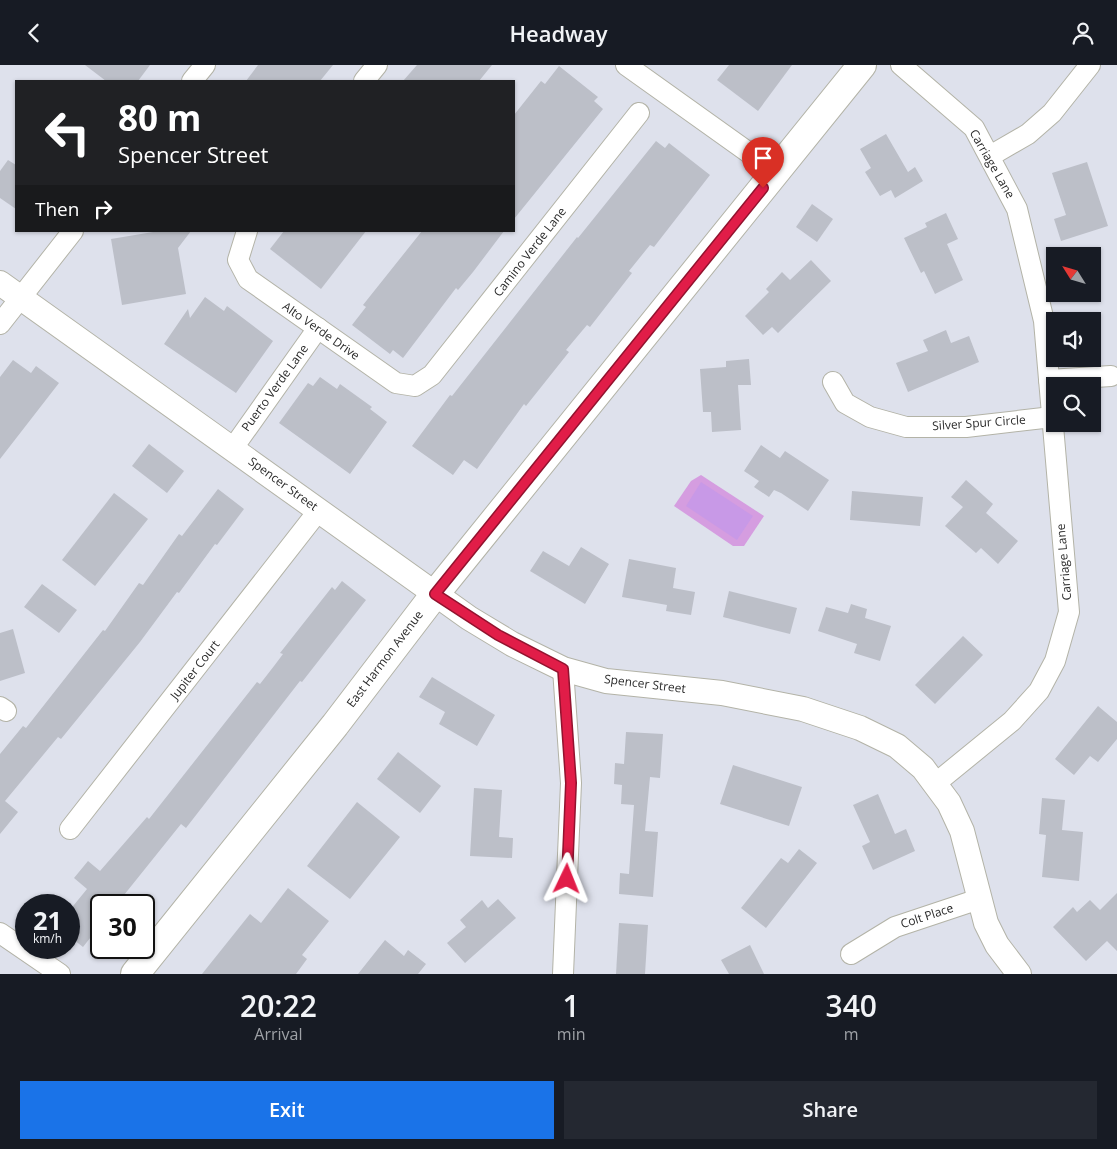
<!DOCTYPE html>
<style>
:root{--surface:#171b24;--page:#242831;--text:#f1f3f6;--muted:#9ea1a6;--accent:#1a73e8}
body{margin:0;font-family:"Open Sans",sans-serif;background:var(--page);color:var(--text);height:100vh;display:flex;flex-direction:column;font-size:19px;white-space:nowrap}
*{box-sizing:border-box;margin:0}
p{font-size:16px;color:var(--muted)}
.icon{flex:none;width:28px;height:28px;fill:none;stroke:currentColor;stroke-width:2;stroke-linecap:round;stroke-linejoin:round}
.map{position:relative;height:909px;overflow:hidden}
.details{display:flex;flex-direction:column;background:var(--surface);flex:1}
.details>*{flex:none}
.hud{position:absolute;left:15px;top:15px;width:500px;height:152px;border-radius:0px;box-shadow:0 1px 4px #0004;background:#202124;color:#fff;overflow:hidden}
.needle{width:32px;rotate:307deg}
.controls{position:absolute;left:1046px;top:182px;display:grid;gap:10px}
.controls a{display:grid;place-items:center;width:55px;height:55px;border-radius:0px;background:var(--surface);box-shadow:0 1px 4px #0004;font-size:25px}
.speed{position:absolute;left:15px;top:829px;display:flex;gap:10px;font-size:25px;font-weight:700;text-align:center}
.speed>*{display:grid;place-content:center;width:65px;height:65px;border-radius:50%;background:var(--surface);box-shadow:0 1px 4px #0004;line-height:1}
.speed small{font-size:12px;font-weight:400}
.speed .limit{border:2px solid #111;border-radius:8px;background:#fff;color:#111}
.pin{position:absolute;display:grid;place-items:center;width:42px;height:42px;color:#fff;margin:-51px -21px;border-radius:50% 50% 50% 0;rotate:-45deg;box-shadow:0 0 5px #0007}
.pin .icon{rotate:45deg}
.me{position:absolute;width:55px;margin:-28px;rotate:2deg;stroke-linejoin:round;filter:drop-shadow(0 0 4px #0008)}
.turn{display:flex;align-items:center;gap:18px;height:105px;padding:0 20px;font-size:22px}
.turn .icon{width:65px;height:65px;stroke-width:2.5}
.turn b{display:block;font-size:35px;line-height:42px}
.then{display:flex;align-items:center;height:48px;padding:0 20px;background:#0003;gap:10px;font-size:19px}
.eta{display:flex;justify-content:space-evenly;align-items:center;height:85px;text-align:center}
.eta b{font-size:30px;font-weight:600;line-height:35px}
.cta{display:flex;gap:10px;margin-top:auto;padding:10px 20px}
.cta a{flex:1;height:58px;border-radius:0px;background:var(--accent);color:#fff;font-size:20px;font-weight:600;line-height:58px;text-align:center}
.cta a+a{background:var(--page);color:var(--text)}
header{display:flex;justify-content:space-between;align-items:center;height:65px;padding:0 20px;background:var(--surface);font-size:22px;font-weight:600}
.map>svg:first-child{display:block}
.green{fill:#d59de0}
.pitch{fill:#c899e7}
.building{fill:#bcbfc8}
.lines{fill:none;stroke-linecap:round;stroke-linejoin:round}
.minor-casing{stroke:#b3b3a7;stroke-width:22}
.tertiary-casing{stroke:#b3b3a7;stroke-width:26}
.secondary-casing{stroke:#b3b3a7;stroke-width:30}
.minor{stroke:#fff;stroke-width:20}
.tertiary{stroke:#fff;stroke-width:24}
.secondary{stroke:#fff;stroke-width:28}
.route-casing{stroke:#92132f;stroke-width:12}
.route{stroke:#e11d48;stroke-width:9}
.labels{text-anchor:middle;stroke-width:4;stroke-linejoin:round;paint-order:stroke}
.street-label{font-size:12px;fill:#2b2b2b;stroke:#fff}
</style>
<header><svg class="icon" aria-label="back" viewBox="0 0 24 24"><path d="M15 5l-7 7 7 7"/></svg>Headway<svg class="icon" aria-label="person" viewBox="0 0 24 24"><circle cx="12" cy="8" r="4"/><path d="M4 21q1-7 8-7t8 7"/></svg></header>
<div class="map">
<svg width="1117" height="909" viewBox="0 0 1117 909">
<rect width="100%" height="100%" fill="#dee1ec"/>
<path class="green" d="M 701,410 L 764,451 L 744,481 L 733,481 L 674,441 L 691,416 Z"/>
<path class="pitch" d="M 701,417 L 753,451 L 737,475 L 686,441 Z"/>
<g class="building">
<path d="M 85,0 L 150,0 L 138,16 L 106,16 Z"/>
<path d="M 258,0 L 333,0 L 320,16 L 246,16 Z"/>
<path d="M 417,0 L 492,0 L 479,16 L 403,16 Z"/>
<path d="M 729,0 L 792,0 L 758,46 L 717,15 Z"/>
<path d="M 559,1 L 598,32 L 594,36 L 603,44 L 514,154 L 514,50 L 541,16 L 545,19 Z"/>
<path d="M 886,69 L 908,107 L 915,102 L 923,116 L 895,133 L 891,125 L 880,131 L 865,107 L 871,103 L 860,84 Z"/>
<path d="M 656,76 L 665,83 L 669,78 L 710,110 L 654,182 L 650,180 L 629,206 L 632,208 L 590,262 L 587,260 L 566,285 L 569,287 L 526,341 L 524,339 L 477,404 L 464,395 L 453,410 L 412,381 L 450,330 L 452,331 L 577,172 L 578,173 Z"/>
<path d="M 8,95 L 16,100 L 16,144 L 0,133 L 0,106 Z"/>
<path d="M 1087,97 L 1108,161 L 1061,176 L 1054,154 L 1066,150 L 1052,108 Z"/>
<path d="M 812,139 L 833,154 L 817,177 L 796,162 Z"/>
<path d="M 946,148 L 958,174 L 947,179 L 963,215 L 935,229 L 924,206 L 921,208 L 904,173 L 927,162 L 925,158 Z"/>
<path d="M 159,166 L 191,166 L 178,183 L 186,229 L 122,240 L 111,174 Z"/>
<path d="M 284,166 L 366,166 L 321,224 L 270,184 Z"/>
<path d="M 422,166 L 504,166 L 473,207 L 458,225 L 456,223 L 403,293 L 393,285 L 390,289 L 352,260 L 366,242 L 363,240 Z"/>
<path d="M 811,195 L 831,216 L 778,268 L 772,262 L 763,270 L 745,251 L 769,227 L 766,224 L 782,207 L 790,215 Z"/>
<path d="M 205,232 L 224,246 L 227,241 L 273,276 L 236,328 L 164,279 L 188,244 L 190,253 Z"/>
<path d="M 946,265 L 951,278 L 969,271 L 979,297 L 908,327 L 896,298 L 928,286 L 923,275 Z"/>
<path d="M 749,294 L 751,320 L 738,320 L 741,365 L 712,367 L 711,347 L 703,347 L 700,304 L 726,302 L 726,296 Z"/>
<path d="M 13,295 L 31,308 L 36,301 L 59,318 L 0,394 L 0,312 Z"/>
<path d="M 320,312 L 337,324 L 340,319 L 372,342 L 370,344 L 387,357 L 350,409 L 279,358 L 308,318 L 313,321 Z"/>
<path d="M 149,379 L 184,406 L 167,428 L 132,401 Z"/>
<path d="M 761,380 L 780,393 L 785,386 L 829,415 L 808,446 L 781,428 L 774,425 L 769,432 L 754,422 L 759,416 L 744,406 Z"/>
<path d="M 966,415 L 993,439 L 986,448 L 1018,476 L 998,499 L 981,483 L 976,488 L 945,461 L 963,442 L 951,432 Z"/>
<path d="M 218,424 L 244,444 L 217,480 L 215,479 L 179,528 L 177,527 L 140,577 L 61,674 L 58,672 L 5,736 L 18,747 L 0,769 L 0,689 L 23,661 L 26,663 L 103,565 L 105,566 L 139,518 L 143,520 L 179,469 L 182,471 Z"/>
<path d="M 852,426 L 923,432 L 920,461 L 850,455 Z"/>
<path d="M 114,428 L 148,454 L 95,521 L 62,495 Z"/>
<path d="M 581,482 L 609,499 L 585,539 L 530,506 L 543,486 L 569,501 Z"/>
<path d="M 629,494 L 676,503 L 673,523 L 695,527 L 691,550 L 666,546 L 667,540 L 622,532 Z"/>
<path d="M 342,516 L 366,535 L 302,617 L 300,616 L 186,763 L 181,759 L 116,840 L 101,840 L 101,859 L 83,882 L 69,871 L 69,846 L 87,824 L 74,813 L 88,796 L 100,806 L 147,752 L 149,754 L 257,617 L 260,619 L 274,601 L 283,589 L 280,588 L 332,522 L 335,525 Z"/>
<path d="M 42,519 L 77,545 L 59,568 L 24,542 Z"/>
<path d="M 729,526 L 797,543 L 790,569 L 723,552 Z"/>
<path d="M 851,539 L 867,544 L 865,553 L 891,561 L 880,596 L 854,588 L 857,579 L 818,566 L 826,542 L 848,548 Z"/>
<path d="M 13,564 L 25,608 L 0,616 L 0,568 Z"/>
<path d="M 963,571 L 983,590 L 935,639 L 915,620 Z"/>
<path d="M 432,612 L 495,650 L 477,681 L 439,659 L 445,647 L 419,632 Z"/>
<path d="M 1098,641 L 1117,657 L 1117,674 L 1098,697 L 1090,691 L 1074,710 L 1055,694 Z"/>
<path d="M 626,667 L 663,669 L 660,713 L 650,712 L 645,766 L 658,767 L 653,832 L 619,829 L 620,808 L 629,809 L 634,740 L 621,739 L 622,720 L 614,719 L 615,698 L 624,699 Z"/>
<path d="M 398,687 L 441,721 L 420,748 L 377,714 Z"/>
<path d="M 733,700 L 802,722 L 789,761 L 720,739 Z"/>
<path d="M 474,723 L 502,725 L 499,772 L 513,773 L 512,793 L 470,791 Z"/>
<path d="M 878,729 L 895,769 L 906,764 L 915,786 L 873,805 L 862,781 L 870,777 L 853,740 Z"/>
<path d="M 1042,733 L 1065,735 L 1062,765 L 1083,767 L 1079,816 L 1042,812 L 1046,770 L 1039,769 Z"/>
<path d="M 357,737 L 400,772 L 350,834 L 307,801 Z"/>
<path d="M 799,784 L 817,798 L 766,863 L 741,843 L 781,793 L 788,798 Z"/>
<path d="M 288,823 L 329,856 L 302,890 L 307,894 L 296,909 L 202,909 L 250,849 L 261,858 Z"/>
<path d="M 1117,828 L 1117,886 L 1107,876 L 1086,896 L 1053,862 L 1073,842 L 1077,847 L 1090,835 L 1100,845 Z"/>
<path d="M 498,834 L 516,853 L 465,898 L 447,878 L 466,862 L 460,855 L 482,835 L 488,843 Z"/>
<path d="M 619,858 L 648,860 L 645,909 L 616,909 Z"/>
<path d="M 385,875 L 404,891 L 408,885 L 426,899 L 418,909 L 358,909 Z"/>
<path d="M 750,880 L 764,909 L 729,909 L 721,895 Z"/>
</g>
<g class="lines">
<defs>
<g id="minor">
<path d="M 626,0 L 776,107"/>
<path d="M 901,0 L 974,63 L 1017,144 L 1044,256 L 1069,547 L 1055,596 L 1039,626 L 1012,656 L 936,718"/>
<path d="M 192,16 L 205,0"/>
<path d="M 364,16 L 377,0"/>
<path d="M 990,91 L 1028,69 L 1052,48 L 1090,0"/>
<path d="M 247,166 L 238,195 L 248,214 L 396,318 L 415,321 L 432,310 L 639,48"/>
<path d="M 0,259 L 73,166"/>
<path d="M 1049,315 L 1111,311"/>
<path d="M 833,317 L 845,338 L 870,352 L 906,362 L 966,362 L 1052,352"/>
<path d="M 233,383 L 318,263"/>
<path d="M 563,604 L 571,718 L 563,909"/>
<path d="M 0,642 L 6,646"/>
<path d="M 70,764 L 319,445"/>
<path d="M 0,868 L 60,909"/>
<path d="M 851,889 L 895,862 L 979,834"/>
</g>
<path id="tertiary" d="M 0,218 L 469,553 L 512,579 L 563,604 L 606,616 L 722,628 L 803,644 L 860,663 L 897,681 L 923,703 L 949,738 L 962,766 L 986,858 L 997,880 L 1019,909"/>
<path id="secondary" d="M 135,909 L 335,660 L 435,529 L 862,0"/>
</defs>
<use href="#minor" class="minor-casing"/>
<use href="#tertiary" class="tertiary-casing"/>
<use href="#secondary" class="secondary-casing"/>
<use href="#minor" class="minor"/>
<use href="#tertiary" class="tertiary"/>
<use href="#secondary" class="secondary"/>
</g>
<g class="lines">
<defs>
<path id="route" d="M 567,814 L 571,718 L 563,604 L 498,570 L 435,529 L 763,123"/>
</defs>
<use href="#route" class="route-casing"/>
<use href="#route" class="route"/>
</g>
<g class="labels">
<g class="street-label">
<text transform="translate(992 99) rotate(60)" y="4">Carriage Lane</text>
<text transform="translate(530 187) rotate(-52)" y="4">Camino Verde Lane</text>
<text transform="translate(321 266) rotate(35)" y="4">Alto Verde Drive</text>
<text transform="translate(275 323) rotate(-54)" y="4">Puerto Verde Lane</text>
<text transform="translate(979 358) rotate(-4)" y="4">Silver Spur Circle</text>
<text transform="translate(283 419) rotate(36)" y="4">Spencer Street</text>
<text transform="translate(1064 497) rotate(-95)" y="4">Carriage Lane</text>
<text transform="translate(385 594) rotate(-53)" y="4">East Harmon Avenue</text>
<text transform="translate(195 605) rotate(-52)" y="4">Jupiter Court</text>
<text transform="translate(645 619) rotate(7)" y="4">Spencer Street</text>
<text transform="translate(927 851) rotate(-18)" y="4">Colt Place</text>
</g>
</g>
</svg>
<div class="controls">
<a><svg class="needle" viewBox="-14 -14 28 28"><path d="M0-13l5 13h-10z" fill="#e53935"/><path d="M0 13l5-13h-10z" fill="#9ea1a6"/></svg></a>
<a><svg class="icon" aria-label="sound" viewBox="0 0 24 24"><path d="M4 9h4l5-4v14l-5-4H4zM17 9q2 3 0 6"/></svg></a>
<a><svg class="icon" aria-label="search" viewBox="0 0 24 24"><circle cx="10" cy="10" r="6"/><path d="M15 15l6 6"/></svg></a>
</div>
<div class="speed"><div>21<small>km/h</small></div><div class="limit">30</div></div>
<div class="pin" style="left:763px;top:123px;background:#d93025"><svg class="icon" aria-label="arrive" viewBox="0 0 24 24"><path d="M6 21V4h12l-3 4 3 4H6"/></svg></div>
<svg class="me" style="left:567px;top:814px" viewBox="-20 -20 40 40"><path d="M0-17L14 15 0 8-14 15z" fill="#e11d48" stroke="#fff" stroke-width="4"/></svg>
<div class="hud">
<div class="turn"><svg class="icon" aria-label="left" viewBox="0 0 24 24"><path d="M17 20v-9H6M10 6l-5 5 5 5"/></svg><div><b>80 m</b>Spencer Street</div></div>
<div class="then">Then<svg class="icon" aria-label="right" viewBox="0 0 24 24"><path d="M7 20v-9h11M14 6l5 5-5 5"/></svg></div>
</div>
</div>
<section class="details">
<div class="eta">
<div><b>20:22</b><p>Arrival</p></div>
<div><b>1</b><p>min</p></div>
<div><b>340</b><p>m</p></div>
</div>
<div class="cta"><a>Exit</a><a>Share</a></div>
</section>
